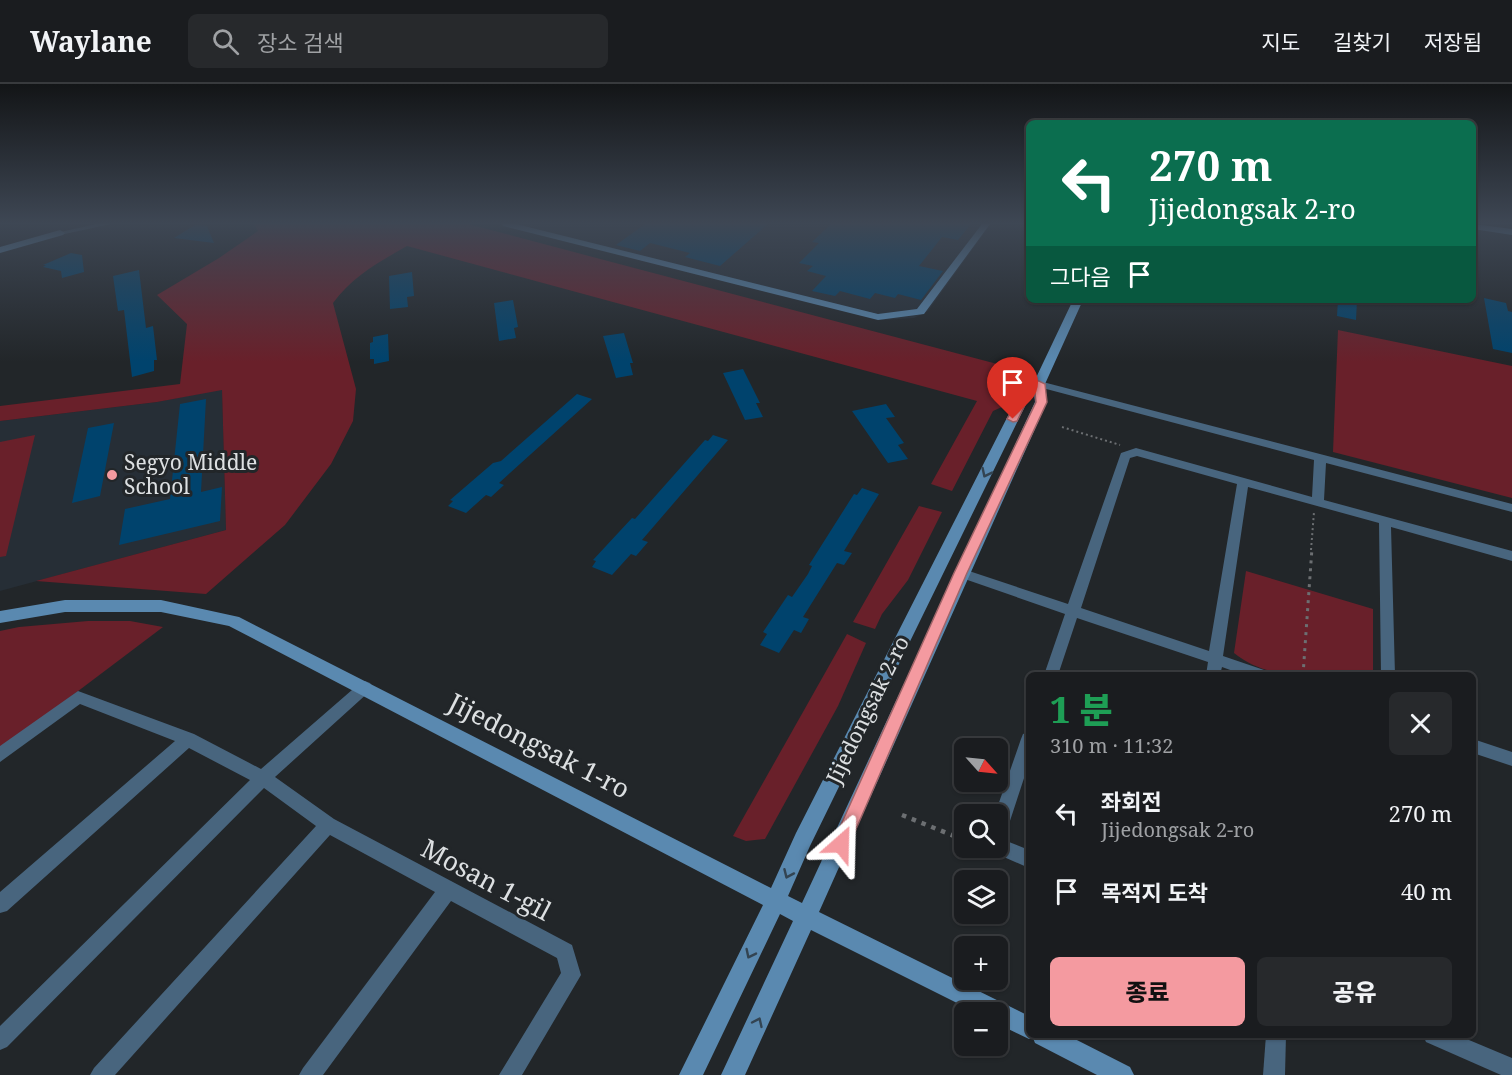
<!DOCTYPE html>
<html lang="ko">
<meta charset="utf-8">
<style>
:root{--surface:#1a1c1f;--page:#27292c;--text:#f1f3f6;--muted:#9fa1a4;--line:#383a3d;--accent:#f49aa0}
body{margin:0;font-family:"Noto Serif","Noto Sans KR",serif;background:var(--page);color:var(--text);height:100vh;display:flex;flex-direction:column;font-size:22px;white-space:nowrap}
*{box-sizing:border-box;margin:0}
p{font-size:20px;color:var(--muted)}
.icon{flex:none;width:33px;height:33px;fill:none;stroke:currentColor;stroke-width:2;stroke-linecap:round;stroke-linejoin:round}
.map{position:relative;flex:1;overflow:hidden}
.sheet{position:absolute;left:1026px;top:588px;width:450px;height:366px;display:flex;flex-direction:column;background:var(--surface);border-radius:9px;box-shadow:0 2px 4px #0004,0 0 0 2px var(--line)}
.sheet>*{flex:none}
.hud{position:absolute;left:1026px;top:36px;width:450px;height:183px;border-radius:9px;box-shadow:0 2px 4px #0004,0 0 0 2px var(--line);background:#0b6e4f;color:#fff;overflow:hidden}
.needle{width:39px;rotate:117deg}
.buttons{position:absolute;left:954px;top:654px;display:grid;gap:12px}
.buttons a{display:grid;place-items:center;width:54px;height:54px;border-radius:9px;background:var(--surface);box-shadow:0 2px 4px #0004,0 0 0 2px var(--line);font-size:30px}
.pin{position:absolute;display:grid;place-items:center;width:51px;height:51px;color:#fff;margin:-62px -26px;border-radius:50% 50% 50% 0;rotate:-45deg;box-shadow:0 0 6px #0007}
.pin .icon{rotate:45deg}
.me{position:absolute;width:66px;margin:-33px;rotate:25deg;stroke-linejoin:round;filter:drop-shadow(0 0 4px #0008)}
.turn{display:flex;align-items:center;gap:21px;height:126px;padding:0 24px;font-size:27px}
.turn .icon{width:78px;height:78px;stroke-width:2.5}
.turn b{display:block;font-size:42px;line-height:51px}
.then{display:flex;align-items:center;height:57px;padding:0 24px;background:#0003;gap:12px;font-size:22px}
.round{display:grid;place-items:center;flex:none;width:63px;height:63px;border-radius:9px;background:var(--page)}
.head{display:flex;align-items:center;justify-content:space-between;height:102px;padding:0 24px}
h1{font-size:36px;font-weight:800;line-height:45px;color:#1e9e55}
.button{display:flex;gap:12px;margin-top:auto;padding:12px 24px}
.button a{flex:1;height:69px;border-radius:9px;background:var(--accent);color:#111;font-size:24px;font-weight:800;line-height:69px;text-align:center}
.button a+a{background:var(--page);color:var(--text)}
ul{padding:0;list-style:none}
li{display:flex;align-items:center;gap:18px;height:78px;padding:0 24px}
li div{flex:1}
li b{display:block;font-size:22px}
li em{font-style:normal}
header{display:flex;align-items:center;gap:36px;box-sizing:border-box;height:84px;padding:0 30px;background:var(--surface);border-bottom:2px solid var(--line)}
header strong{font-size:28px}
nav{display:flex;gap:33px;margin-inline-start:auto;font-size:21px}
.search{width:420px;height:54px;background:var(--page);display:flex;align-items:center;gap:15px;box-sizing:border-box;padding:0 21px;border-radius:9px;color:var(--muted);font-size:22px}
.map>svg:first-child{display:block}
.built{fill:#262e36}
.green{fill:#69202a}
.building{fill:#00436d}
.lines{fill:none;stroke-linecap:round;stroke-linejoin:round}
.path-far2{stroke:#6c6f72;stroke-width:2;stroke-dasharray:2 3;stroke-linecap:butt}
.path-far1{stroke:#6c6f72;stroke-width:3;stroke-dasharray:3 5;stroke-linecap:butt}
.path{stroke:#6c6f72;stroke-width:4.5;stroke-dasharray:4.5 6;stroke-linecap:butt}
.street{fill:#48657e;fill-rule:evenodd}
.secondary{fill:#5a89b0;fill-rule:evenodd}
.oneway{stroke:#334452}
.route{fill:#f49aa0;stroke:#9f6468;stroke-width:1.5}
.poi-dot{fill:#f49aa0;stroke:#222629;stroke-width:2}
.labels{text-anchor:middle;stroke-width:6;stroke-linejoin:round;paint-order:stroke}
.poi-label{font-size:21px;fill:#dde0e2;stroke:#222629;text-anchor:start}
.street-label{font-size:21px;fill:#dde0e2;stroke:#222629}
.near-street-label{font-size:26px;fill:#dde0e2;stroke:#222629}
</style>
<header>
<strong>Waylane</strong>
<div class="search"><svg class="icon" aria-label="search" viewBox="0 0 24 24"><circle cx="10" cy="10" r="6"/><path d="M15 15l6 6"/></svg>장소 검색</div>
<nav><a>지도</a><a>길찾기</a><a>저장됨</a></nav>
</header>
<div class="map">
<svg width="1512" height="991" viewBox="0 0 1512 991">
<rect width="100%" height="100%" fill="#222629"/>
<g class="built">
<path d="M 496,140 L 991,140 L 928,227 L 914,234 L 883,236 Z"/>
<path d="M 222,305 L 226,446 L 0,507 L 0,337 L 157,318 Z"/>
</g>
<g class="green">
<path d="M 254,140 L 468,140 L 1020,286 L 1002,323 L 993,327 L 952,407 L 931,400 L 977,317 L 407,162 C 379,178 353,192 333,219 L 356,305 L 353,337 L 331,380 L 285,441 L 206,510 L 36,497 L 226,446 L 222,306 L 157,318 L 0,337 L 0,322 L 180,300 L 187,240 L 157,211 L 219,174 L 258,147 Z"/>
<path d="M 1338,246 L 1512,282 L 1512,414 L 1333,368 Z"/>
<path d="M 35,351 L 6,472 L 0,473 L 0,358 Z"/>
<path d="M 919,422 L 942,428 L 908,496 L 882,530 L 875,545 L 853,538 Z"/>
<path d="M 1246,487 L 1373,525 L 1373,591 C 1327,591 1272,600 1234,569 Z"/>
<path d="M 88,537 L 130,537 L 163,543 L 0,666 L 0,547 L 19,543 Z"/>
<path d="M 847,550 L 866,559 L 838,622 L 765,755 L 746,757 L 733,752 Z"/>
</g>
<g class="building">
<path d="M 645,140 L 768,140 L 720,182 L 685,173 L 690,169 L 650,159 L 640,167 L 616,161 Z"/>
<path d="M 831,140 L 971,140 L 958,156 L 942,153 L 919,182 L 943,187 L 921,216 L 898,210 L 895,214 L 875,209 L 870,215 L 840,207 L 835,212 L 812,207 L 826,192 L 807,187 L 813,182 L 799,179 L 819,159 L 812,158 Z"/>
<path d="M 195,141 L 207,142 L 214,159 L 174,154 Z"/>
<path d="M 71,169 L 82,171 L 84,188 L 62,194 L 61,187 L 43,183 L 46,181 L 43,181 Z"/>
<path d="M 139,186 L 146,244 L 153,242 L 157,276 L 154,276 L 154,287 L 132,293 L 124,226 L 118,227 L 113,192 Z"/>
<path d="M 412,188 L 414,212 L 407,213 L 408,223 L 390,225 L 389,192 Z"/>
<path d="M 1484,214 L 1506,219 L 1508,227 L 1512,228 L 1512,269 L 1493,265 Z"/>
<path d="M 513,216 L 518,243 L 514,244 L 516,254 L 499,257 L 494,219 Z"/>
<path d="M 1338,216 L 1357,216 L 1356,236 L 1337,232 Z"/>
<path d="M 624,249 L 633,279 L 630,279 L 633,291 L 616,294 L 603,252 Z"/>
<path d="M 388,250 L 389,277 L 374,280 L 374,275 L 370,275 L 370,259 L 373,258 L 373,253 Z"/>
<path d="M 743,285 L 760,319 L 756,319 L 763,333 L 745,336 L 723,289 Z"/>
<path d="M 577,310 L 592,315 L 499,399 L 504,401 L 491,413 L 486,411 L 466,429 L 448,422 L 453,417 L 450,416 L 493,379 L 501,377 Z"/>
<path d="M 206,315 L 201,408 L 222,403 L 220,437 L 119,461 L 125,425 L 170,415 L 180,320 Z"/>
<path d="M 886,320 L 895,333 L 886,334 L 904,359 L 898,361 L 908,375 L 888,379 L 852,327 Z"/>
<path d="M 114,339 L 100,412 L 72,419 L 88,344 Z"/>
<path d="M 713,351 L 728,356 L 642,456 L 648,458 L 636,472 L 631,470 L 612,491 L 592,483 L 596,477 L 593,476 L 632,434 L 635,435 L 705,356 L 708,357 Z"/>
<path d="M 862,404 L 879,410 L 844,467 L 852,469 L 844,481 L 837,479 L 803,533 L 809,535 L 801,549 L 794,546 L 779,569 L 760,561 L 767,550 L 763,548 L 788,511 L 792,513 L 808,490 L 812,482 L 809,481 L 854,410 L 857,411 Z"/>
</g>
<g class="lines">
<g class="path-far2">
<path d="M 1062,343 L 1120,361"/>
<path d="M 1311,466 L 1314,428"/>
</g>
<path class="path-far1" d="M 1303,591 L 1312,464"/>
<path class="path" d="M 902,731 L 964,756"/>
<g class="street">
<path d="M 96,140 L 111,140 L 60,151 L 56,149 Z"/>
<path d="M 1039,297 L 1512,420 L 1512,428 L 1326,379 L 1324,416 L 1512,467 L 1512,477 L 1391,443 L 1395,591 L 1381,591 L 1379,439 L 1248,403 L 1223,572 L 1267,587 L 1269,591 L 1244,591 L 1222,583 L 1220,591 L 1206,591 L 1208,578 L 1077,534 L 1058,591 L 1044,591 L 1065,530 L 956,492 L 954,489 L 956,486 L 966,486 L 1068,520 L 1121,369 L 1136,364 L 1312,413 L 1314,376 L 1035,302 L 1034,300 ZM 1137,372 L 1237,400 L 1209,567 L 1081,524 L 1130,374 Z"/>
<path d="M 365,597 L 370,599 L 373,603 L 370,607 L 275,693 L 334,735 L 572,861 L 581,891 L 522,991 L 499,991 L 561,889 L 557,874 L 451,817 L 323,991 L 299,991 L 303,984 L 435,808 L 330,751 L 115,991 L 90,991 L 94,984 L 316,742 L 264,704 L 7,963 L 0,966 L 0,942 L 250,696 L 189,664 L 7,827 L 0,829 L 0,808 L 175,657 L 80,620 L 0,678 L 0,662 L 78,607 L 194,650 L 261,685 L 360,599 Z"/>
<path d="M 1029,648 L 1029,679 L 1005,752 L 1009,758 L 1029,766 L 1029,784 L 997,770 L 992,764 L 998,764 L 998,730 L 995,730 L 1021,655 L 1023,650 Z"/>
<path d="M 1473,655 L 1512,668 L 1512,682 L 1473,669 Z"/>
<path d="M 1266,951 L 1286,951 L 1285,991 L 1263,991 Z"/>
<path d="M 1423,951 L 1457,951 L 1512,974 L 1512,991 L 1501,991 L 1426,958 Z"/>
</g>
<g class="secondary">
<path d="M 502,140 L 516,140 L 878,230 L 917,225 L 982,140 L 990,140 L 924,230 L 878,236 L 503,142 Z"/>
<path d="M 1473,140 L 1512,145 L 1512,151 L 1473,145 Z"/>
<path d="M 60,146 L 65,149 L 63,151 L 0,169 L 0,163 Z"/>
<path d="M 1073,216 L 1083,216 L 1045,300 L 1047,318 L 819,828 L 1029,932 L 1029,951 L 1067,951 L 1130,983 L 1134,991 L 1097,991 L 1035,959 L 1033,954 L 1029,955 L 998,940 L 998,928 L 975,928 L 811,846 L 745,991 L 721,991 L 793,837 L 780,830 L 703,991 L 679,991 L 763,821 L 229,542 L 161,528 L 65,528 L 0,539 L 0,527 L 65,516 L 161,516 L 239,533 L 771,804 L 796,749 L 1017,314 L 1034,298 ZM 1034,310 L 1035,318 L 802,819 L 788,812 L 810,762 L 1028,316 Z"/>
</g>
</g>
<defs><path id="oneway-chevron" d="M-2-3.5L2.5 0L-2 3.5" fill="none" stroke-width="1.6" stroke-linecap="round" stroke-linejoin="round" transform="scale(1.5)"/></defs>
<g class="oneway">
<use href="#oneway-chevron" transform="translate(986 389) rotate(116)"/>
<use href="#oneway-chevron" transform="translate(788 790) rotate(114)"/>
<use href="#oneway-chevron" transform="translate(750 870) rotate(116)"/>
<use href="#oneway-chevron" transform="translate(758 938) rotate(-65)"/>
</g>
<linearGradient id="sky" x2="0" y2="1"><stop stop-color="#131517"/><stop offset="0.5" stop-color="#3e4754"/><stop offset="1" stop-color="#3e4754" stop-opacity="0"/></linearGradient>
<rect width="1512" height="278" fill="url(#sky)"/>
<path class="route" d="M 1036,297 L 1039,297 L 1045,300 L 1047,318 L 967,489 L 847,766 L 841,768 L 835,766 L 832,760 L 835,754 L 954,489 L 1036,318 L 1035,309 L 1028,315 L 1017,337 L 1013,338 L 1007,335 L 1020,311 Z"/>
<circle class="poi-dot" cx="112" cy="391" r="6"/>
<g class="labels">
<g class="poi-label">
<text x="124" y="386">Segyo Middle<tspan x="124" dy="24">School</tspan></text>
</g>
<g class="street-label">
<text transform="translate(868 626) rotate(-64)" y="7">Jijedongsak 2-ro</text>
</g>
<g class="near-street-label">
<text transform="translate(539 662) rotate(27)" y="9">Jijedongsak 1-ro</text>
<text transform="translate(486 796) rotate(28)" y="9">Mosan 1-gil</text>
</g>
</g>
</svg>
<div class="buttons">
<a><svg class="needle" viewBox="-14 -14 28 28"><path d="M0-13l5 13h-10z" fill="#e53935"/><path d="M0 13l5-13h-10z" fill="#9fa1a4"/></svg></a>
<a><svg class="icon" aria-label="search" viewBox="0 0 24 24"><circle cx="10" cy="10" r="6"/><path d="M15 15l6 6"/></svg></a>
<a><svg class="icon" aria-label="layers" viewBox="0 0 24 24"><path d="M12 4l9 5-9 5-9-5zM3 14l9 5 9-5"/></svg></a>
<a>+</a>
<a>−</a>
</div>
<div class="pin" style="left:1013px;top:335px;background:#d93025"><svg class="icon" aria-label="arrive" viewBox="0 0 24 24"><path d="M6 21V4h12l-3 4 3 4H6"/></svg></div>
<svg class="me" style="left:841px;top:760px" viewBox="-20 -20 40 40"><path d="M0-17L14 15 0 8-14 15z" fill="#f49aa0" stroke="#fff" stroke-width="4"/></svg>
<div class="hud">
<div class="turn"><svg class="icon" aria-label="left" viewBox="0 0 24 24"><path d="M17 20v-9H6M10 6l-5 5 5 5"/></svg><div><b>270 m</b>Jijedongsak 2-ro</div></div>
<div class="then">그다음<svg class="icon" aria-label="arrive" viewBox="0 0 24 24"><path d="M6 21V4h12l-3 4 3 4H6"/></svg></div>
</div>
<section class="sheet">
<div class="head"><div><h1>1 분</h1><p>310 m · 11:32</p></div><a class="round"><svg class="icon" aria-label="close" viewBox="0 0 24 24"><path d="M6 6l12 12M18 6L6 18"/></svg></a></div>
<ul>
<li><svg class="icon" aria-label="left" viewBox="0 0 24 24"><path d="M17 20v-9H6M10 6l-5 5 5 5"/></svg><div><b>좌회전</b><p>Jijedongsak 2-ro</p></div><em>270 m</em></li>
<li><svg class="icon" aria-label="arrive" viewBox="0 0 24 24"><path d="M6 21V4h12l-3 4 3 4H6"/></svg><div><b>목적지 도착</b></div><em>40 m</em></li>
</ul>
<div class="button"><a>종료</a><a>공유</a></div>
</section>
</div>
